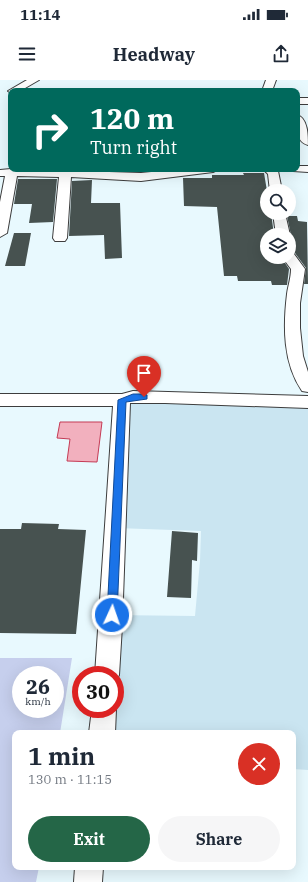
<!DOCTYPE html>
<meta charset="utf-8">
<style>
:root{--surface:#fff;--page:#f6f6f7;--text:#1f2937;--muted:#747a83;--accent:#246647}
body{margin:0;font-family:"IBM Plex Serif",serif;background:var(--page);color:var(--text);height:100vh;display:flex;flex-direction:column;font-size:15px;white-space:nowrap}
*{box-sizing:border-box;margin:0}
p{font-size:13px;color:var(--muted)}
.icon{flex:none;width:22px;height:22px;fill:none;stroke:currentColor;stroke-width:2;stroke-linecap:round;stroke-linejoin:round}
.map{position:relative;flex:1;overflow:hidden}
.sheet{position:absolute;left:12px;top:650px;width:284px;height:140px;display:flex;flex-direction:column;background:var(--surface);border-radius:8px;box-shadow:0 4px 16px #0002}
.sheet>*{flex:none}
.banner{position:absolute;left:8px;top:8px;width:292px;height:84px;border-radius:8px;box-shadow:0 4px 16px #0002;background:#00695c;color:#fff;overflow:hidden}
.tools{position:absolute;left:260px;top:104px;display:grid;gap:8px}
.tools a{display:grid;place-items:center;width:36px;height:36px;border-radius:50%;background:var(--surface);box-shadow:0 4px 16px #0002;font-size:20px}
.speed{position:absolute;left:12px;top:586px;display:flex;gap:8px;font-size:20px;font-weight:700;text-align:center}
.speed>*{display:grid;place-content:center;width:52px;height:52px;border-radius:50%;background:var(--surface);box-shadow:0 4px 16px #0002;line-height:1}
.speed small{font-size:10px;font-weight:400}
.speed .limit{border:6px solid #d22;background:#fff;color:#111}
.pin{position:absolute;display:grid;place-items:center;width:34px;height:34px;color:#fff;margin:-41px -17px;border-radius:50% 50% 50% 0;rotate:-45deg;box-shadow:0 0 4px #0007}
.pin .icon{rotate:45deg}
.me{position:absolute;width:44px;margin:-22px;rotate:3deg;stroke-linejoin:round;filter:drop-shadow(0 0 3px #0008)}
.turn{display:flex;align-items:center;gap:14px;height:84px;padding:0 16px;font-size:18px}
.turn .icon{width:52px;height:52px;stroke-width:2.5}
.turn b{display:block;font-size:28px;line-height:34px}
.round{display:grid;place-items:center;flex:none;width:42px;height:42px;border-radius:21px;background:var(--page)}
.overview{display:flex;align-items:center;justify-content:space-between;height:68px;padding:0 16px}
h1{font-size:24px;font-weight:700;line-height:30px}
.button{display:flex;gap:8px;margin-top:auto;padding:8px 16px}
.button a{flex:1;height:46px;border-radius:24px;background:var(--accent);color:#fff;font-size:16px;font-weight:700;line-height:46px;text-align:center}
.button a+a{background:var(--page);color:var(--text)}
.status{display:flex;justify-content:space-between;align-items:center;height:28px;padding:0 20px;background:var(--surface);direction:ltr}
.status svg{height:11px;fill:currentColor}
header{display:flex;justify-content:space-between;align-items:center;height:52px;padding:0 16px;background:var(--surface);font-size:18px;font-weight:700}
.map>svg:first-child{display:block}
.farmland{fill:#cae5f1}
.green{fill:#b5bae5}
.pitch{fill:#c6cfed;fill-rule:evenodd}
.water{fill:#f2b0be;stroke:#c53b55}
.building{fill:#475250}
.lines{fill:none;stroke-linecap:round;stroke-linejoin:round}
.minor-casing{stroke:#3d3d3d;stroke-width:2}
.minor{fill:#fff;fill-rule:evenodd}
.route{fill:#1a73e8;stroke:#114b97}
</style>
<div class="status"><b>11:14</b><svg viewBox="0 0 49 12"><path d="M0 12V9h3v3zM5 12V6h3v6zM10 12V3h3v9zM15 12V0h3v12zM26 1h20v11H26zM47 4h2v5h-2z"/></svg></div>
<header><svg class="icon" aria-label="menu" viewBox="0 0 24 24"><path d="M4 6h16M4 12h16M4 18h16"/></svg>Headway<svg class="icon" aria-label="share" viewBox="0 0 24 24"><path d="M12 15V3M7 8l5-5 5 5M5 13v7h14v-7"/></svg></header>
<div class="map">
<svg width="308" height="802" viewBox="0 0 308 802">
<rect width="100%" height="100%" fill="#e8f9fe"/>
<path class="farmland" d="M 122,320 L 308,322 L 308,690 L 293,689 L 293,653 L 102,653 L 115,629 L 112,535 L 195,536 L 200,481 L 201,451 L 116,448 Z"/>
<path class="green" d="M 108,89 L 152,89 L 152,96 L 107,97 Z"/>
<path class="pitch" d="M 0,578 L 72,578 L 60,653 L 15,653 L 15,787 L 39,787 L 36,802 L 0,802 ZM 21,595 L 55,595 L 55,629 L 21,629 Z"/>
<path class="water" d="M 60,342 L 102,342 L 97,382 L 67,381 L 70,359 L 57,358 Z"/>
<g class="building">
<path d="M 243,93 L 264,93 L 267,111 L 267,133 L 271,133 L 274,155 L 267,155 L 267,177 L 281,177 L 289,189 L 287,205 L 272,205 L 271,201 L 238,201 L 237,196 L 224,196 L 217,127 L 184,126 L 183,98 L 212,98 L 212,95 L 244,95 Z"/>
<path d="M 18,99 L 57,99 L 53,142 L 29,143 L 32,124 L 14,124 Z"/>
<path d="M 92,100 L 91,123 L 120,123 L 122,178 L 105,179 L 104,155 L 69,156 L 72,101 Z"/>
<path d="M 287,136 L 297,136 L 298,141 L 307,142 L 308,204 L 304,204 L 306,188 L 295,173 L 289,172 L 289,157 L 291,155 Z"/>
<path d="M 14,153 L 31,153 L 25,186 L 5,186 Z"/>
<path d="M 22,443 L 59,444 L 58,449 L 86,450 L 76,554 L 0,553 L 0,449 L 21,449 Z"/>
<path d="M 172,451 L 198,453 L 197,481 L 192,480 L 191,518 L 167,517 Z"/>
</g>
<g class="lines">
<defs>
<g id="minor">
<path d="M 27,0 L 39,0 L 20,11 L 11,11 L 11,13 L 8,11 Z"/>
<path d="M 266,0 L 276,0 L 272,11 L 262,11 Z"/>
<rect x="297" y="18" width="11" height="6"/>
<path d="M 297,35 C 308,38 308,56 308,65 C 295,62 297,45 297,35 Z"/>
<path d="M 297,86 L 308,86 L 308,92 L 293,91 L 291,89 L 297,89 Z"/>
<path d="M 11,89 L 141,93 L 182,89 L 219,89 L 213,92 L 141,101 L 71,97 L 67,158 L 65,161 L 55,161 L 53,158 L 59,97 L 17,96 L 7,153 L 0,157 L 0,122 L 5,96 L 0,96 L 0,90 Z"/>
<path d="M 263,89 L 278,91 L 282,111 L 270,111 L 268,94 Z"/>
<path d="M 273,133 L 285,133 L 290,155 L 289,156 L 276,155 Z"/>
<path d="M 289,173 L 294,174 L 305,189 L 300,223 L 300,248 L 303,276 L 308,292 L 308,312 L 302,311 C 283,283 283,247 287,214 C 288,206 291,198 291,189 L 282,177 L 289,177 Z"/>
<path d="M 133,311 L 308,316 L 308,328 L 165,323 L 130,323 L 122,546 L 119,595 L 115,603 L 115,595 L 95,595 L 113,326 L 0,326 L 0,314 L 122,314 Z"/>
<path d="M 115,626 L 116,629 L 115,653 L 89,653 L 92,629 L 115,629 Z"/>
<path d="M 75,787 L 103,787 L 102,802 L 74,802 Z"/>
</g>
</defs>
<use href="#minor" class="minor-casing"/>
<use href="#minor" class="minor"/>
</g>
<path class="route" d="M 144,314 L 147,315 L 147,319 L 126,322 L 117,535 L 116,539 L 108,539 L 107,535 L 118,320 L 133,314 Z"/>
</svg>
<div class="tools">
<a><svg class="icon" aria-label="search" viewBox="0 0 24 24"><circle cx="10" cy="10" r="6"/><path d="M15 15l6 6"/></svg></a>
<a><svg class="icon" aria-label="layers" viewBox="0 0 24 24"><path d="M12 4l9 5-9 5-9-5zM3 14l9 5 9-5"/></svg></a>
</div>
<div class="speed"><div>26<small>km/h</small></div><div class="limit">30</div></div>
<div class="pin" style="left:144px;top:317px;background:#d93025"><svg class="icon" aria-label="arrive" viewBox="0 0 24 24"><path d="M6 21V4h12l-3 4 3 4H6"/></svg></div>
<svg class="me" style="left:112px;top:535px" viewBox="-20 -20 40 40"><circle r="17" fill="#1a73e8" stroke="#fff" stroke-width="3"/><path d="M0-11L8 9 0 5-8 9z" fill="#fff"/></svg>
<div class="banner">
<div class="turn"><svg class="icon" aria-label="right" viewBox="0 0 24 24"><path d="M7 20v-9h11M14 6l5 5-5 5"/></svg><div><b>120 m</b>Turn right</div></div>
</div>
<section class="sheet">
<div class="overview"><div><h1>1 min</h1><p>130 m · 11:15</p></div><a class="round" style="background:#d93025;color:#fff"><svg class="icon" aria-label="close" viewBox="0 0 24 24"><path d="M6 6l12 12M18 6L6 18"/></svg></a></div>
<div class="button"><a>Exit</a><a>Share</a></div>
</section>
</div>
